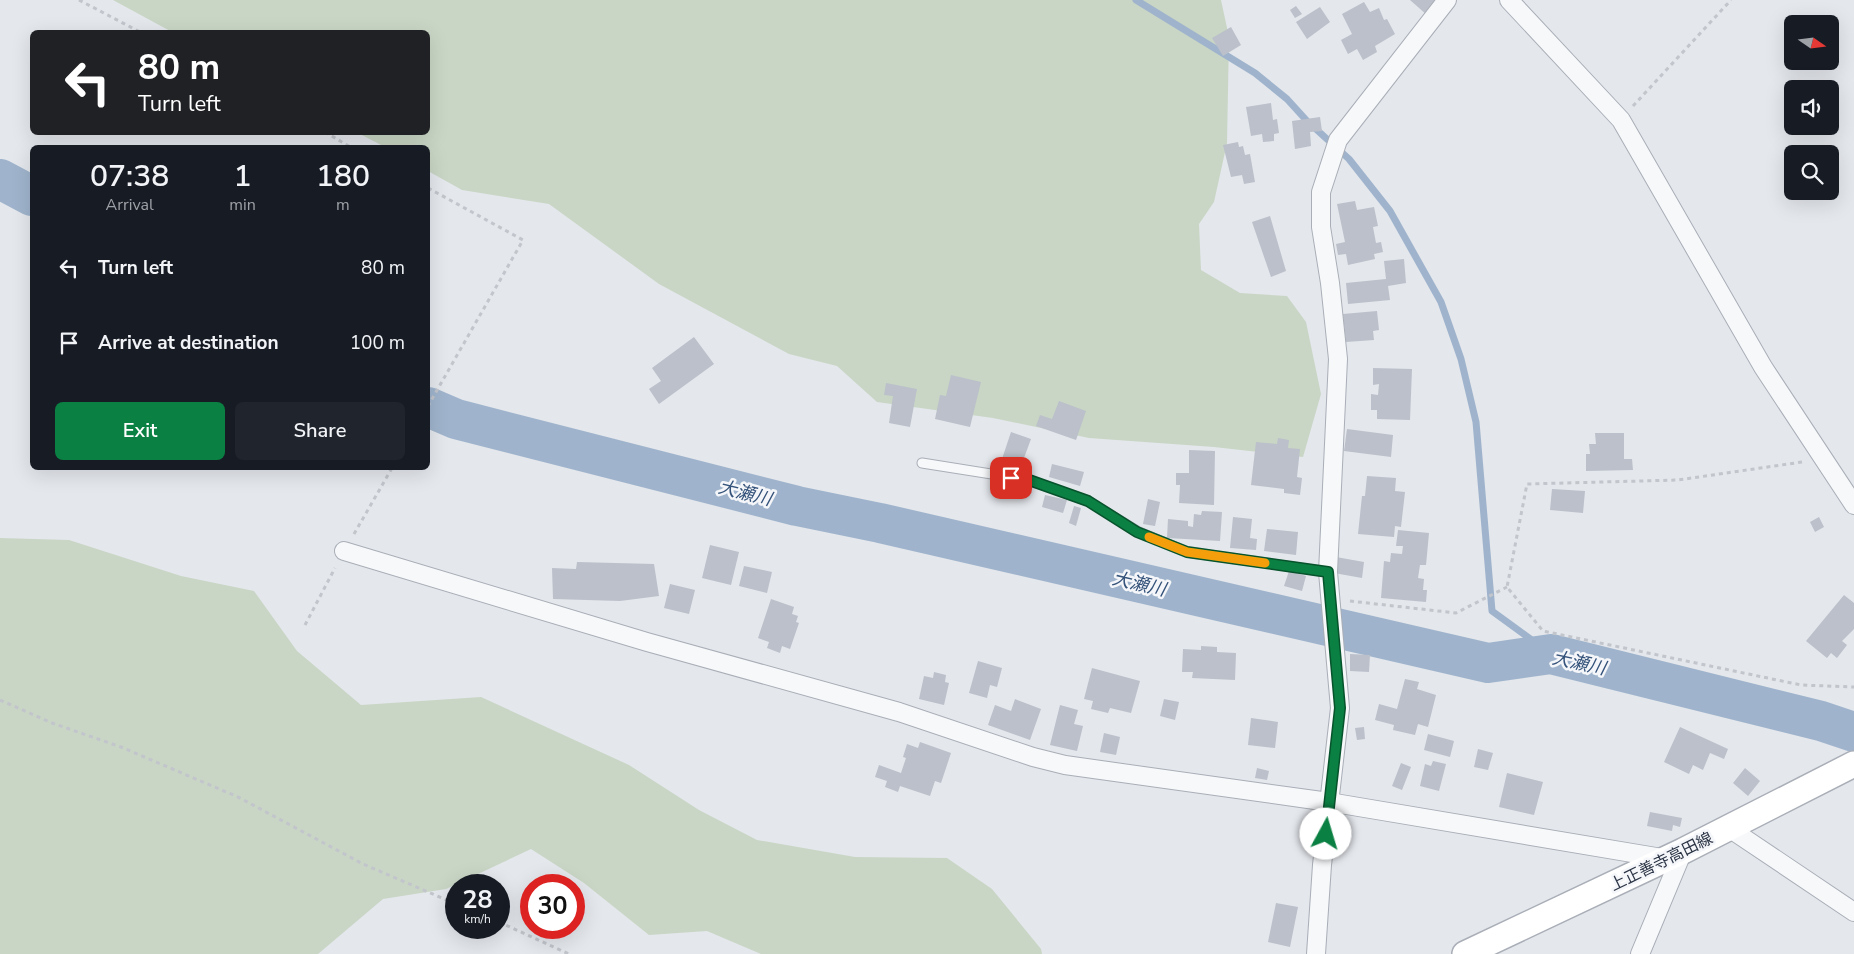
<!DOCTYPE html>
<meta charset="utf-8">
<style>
:root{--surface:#171b24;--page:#20242c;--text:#f1f3f6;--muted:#9ea1a6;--accent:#0b8043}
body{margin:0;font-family:"Nunito Sans","Noto Sans JP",sans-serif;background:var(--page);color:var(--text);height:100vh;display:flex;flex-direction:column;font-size:19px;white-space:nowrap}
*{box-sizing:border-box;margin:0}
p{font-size:16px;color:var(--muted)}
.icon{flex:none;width:28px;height:28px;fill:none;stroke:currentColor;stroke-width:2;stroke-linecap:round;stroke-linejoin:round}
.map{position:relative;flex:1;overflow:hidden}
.side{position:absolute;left:30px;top:145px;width:400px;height:325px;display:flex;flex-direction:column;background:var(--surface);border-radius:8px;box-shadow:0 5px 20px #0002}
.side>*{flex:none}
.hud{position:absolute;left:30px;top:30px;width:400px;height:105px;border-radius:8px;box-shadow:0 5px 20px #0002;background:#202124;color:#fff;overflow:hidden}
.needle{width:32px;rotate:104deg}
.tools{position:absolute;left:1784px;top:15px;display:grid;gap:10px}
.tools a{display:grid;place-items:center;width:55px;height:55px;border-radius:8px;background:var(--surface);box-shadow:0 5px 20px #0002;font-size:25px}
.speed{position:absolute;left:445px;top:874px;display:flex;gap:10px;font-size:25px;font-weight:700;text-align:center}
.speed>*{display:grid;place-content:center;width:65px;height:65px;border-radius:50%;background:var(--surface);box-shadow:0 5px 20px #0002;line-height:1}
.speed small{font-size:12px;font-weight:400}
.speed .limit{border:8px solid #d22;background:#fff;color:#111}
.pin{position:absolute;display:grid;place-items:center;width:42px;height:42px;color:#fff;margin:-21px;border-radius:10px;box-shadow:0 2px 8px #0006}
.me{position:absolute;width:55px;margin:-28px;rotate:6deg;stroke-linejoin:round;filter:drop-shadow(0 0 4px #0008)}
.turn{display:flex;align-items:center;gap:18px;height:105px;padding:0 25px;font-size:22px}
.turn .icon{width:65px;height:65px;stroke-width:2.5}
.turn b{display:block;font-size:35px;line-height:42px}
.eta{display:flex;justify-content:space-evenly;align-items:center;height:85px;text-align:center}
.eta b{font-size:30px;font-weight:600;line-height:35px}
.cta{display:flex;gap:10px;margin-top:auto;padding:10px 25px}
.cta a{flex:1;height:58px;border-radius:8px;background:var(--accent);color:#fff;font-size:20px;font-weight:600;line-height:58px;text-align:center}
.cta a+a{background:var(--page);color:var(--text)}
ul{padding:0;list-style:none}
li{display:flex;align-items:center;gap:15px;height:75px;padding:0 25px}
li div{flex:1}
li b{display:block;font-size:19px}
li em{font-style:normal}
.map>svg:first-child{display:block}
.green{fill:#c9d6c5}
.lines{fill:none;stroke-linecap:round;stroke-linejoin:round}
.stream{stroke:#9fb4cc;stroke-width:7}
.river{stroke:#9fb4cc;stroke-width:40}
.building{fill:#bbc0ca}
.lane-casing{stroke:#a9aeb7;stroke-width:11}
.street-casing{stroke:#a9aeb7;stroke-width:20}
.secondary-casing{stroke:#a9aeb7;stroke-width:28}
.path{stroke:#c2c5cb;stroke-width:3;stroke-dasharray:4 4;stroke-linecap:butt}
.lane{stroke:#f7f8fa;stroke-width:9}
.street{stroke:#f7f8fa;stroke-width:18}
.secondary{stroke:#fff;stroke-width:25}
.route-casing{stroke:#07532c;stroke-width:12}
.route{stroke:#0b8043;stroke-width:9}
.slow{stroke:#f59e0b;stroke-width:9}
.labels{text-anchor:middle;stroke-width:5;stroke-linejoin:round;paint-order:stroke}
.street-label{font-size:16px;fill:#2b3445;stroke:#f4f6f9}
.water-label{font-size:18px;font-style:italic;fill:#34527a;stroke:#f4f6f9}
</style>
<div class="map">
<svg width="1854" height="954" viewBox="0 0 1854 954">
<rect width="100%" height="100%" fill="#e4e7ec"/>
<g class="green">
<path d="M 113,0 L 1221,0 L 1229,37 L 1227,143 L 1214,202 L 1199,224 L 1201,270 L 1240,293 L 1287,296 L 1306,322 L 1321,394 L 1303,457 L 1214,447 L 1089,438 L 993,418 L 877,402 L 837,366 L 789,354 L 659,284 L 549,204 L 462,190 L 428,171 L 428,148 L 385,147 L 358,133 L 428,132 L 428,32 L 172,32 Z"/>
<path d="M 0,538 L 69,540 L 181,576 L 254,591 L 297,651 L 361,705 L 481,697 L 629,765 L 699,810 L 757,840 L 855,857 L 947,858 L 992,889 L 1041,949 L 1042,954 L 761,954 L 707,931 L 649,935 L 584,883 L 531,849 L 446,889 L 383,899 L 318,954 L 0,954 Z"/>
</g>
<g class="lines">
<path class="stream" d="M 1136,0 L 1255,73 L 1287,99 L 1307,121 L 1349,159 L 1390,211 L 1441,302 L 1461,359 L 1476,422 L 1492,611 L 1551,654"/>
<g class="river">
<path d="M 0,179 L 32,196"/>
<path d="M 428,407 L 456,419 L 797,506 L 880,523 L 1488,663 L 1551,654 L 1821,721 L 1854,732"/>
</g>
</g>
<g class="building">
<path d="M 1410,0 L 1440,0 L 1427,15 Z"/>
<path d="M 1364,2 L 1370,12 L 1379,8 L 1384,20 L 1387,19 L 1395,34 L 1375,46 L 1377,52 L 1363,60 L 1357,49 L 1348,54 L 1341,40 L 1352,34 L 1342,14 Z"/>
<path d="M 1296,6 L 1302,14 L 1295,18 L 1290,10 Z"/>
<path d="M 1320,7 L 1330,22 L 1307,39 L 1296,22 Z"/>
<path d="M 1231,27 L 1241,45 L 1223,56 L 1212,38 Z"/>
<path d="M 1271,103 L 1273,120 L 1277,119 L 1279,133 L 1274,134 L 1274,141 L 1263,142 L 1262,134 L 1251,136 L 1246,107 Z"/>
<path d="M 1320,117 L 1322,131 L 1310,132 L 1311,146 L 1295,149 L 1292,121 Z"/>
<path d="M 1238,142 L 1239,147 L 1243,146 L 1245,155 L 1250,154 L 1255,182 L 1244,184 L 1242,175 L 1231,177 L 1223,145 Z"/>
<path d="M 1355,201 L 1357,210 L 1374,207 L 1378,226 L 1373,227 L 1376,243 L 1381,242 L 1383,252 L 1374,254 L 1375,259 L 1348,265 L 1346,254 L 1338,255 L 1336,244 L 1345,242 L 1337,204 Z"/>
<path d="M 1270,216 L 1286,271 L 1271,277 L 1252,222 Z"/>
<path d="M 1404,259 L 1406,283 L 1388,286 L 1390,300 L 1348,304 L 1346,283 L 1386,279 L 1384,261 Z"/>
<path d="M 1377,311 L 1379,330 L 1373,331 L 1374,340 L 1346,342 L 1343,314 Z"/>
<path d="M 694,337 L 714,364 L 659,404 L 649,389 L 661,381 L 652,368 Z"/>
<path d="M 1373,368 L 1412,369 L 1410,420 L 1377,419 L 1377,410 L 1371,410 L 1371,394 L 1378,395 L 1379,384 L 1373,385 Z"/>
<path d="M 951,375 L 981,382 L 970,427 L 935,419 L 940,395 L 946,396 Z"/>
<path d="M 886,383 L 917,389 L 910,427 L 889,423 L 893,396 L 884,395 Z"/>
<path d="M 1059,401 L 1086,411 L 1076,440 L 1036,426 L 1040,415 L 1052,419 Z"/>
<path d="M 1347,429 L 1393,435 L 1391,457 L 1344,451 Z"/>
<path d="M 1011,432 L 1031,439 L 1021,466 L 1002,459 Z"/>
<path d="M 1595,433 L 1624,433 L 1624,459 L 1632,459 L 1633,470 L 1586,471 L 1586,454 L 1590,454 L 1589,444 L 1596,444 Z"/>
<path d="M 1278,438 L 1289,440 L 1288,448 L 1300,449 L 1297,477 L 1302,478 L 1300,495 L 1284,493 L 1284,489 L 1251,485 L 1256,442 L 1277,444 Z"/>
<path d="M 1189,450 L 1215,451 L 1214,505 L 1179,503 L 1180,485 L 1176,485 L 1176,473 L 1189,473 Z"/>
<path d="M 1052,464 L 1084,472 L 1080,486 L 1049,477 Z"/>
<path d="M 1367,476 L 1396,478 L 1395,491 L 1405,492 L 1401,527 L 1395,526 L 1394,537 L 1358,534 L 1362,496 L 1365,496 Z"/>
<path d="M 1552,489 L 1585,491 L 1583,513 L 1550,510 Z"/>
<path d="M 1045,495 L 1067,500 L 1063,513 L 1042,507 Z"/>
<path d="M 1148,499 L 1160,502 L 1155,526 L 1143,524 Z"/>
<path d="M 1074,506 L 1081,508 L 1076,526 L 1069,523 Z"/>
<path d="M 1202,511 L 1222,512 L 1220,541 L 1167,538 L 1168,519 L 1188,521 L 1188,526 L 1193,527 L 1194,514 L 1201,515 Z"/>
<path d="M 1233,517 L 1252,519 L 1250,538 L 1257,539 L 1256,550 L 1230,548 Z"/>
<path d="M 1819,517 L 1824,527 L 1815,532 L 1810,522 Z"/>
<path d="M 1267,529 L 1298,532 L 1296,555 L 1264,551 Z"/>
<path d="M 1398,530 L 1429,533 L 1426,565 L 1420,565 L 1418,578 L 1424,579 L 1423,590 L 1427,590 L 1426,602 L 1381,598 L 1384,561 L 1390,562 L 1391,553 L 1402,554 L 1403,546 L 1396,546 Z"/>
<path d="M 710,545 L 739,552 L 731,585 L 702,578 Z"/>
<path d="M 1336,557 L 1364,562 L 1362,578 L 1334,573 Z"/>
<path d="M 577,562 L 654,564 L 659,596 L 620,601 L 553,599 L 552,568 L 576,569 Z"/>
<path d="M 744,566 L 772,572 L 767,593 L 739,586 Z"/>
<path d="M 1289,571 L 1306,576 L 1302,591 L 1284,586 Z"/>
<path d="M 670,584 L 695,590 L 689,614 L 664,608 Z"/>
<path d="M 1844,595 L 1854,603 L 1854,629 L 1842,641 L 1847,645 L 1837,658 L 1831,653 L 1827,658 L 1806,641 Z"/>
<path d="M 771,599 L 794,607 L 792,614 L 798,616 L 796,622 L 799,623 L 790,649 L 782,646 L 780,653 L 767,648 L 769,642 L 758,638 Z"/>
<path d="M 1201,646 L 1217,647 L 1217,652 L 1236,653 L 1235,680 L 1192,678 L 1193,672 L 1182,672 L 1183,649 L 1201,650 Z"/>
<path d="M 1350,654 L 1370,655 L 1369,672 L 1350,671 Z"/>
<path d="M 978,661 L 1002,668 L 997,687 L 990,685 L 987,698 L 969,693 Z"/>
<path d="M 1092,668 L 1140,681 L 1131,713 L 1110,708 L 1108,713 L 1091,709 L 1093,701 L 1084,699 Z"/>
<path d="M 934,672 L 946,675 L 945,682 L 949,683 L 944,705 L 919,699 L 924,676 L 933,678 Z"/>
<path d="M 1405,679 L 1419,682 L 1417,689 L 1436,695 L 1428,727 L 1418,724 L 1415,735 L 1393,730 L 1394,725 L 1375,720 L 1379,704 L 1397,709 Z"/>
<path d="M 1015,699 L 1041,709 L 1030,740 L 988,725 L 995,705 L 1011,711 Z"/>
<path d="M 1164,699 L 1179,702 L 1175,720 L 1160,716 Z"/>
<path d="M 1060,705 L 1078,710 L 1074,724 L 1083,726 L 1077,751 L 1050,745 Z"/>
<path d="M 1251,718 L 1278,722 L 1275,748 L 1248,745 Z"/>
<path d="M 1364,727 L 1365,739 L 1357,740 L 1355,728 Z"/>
<path d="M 1680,727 L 1728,749 L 1724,759 L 1710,753 L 1703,770 L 1693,765 L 1689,774 L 1664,762 Z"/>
<path d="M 1104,733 L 1120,737 L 1116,755 L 1100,752 Z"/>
<path d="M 1428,734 L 1454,741 L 1450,757 L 1424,750 Z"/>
<path d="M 920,742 L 951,753 L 941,783 L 935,781 L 930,796 L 900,786 L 898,792 L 885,787 L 887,781 L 875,777 L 879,765 L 901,773 L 906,758 L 903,757 L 907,744 L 918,748 Z"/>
<path d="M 1478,749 L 1493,753 L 1488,770 L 1474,767 Z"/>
<path d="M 1433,761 L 1446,764 L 1439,791 L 1420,786 L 1425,764 L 1431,766 Z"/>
<path d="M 1401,763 L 1411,767 L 1402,790 L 1392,786 Z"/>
<path d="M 1257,768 L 1269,771 L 1267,780 L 1255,778 Z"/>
<path d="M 1745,768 L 1760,781 L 1748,796 L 1733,783 Z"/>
<path d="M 1507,773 L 1543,782 L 1534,815 L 1499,807 Z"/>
<path d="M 1650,812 L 1682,818 L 1680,827 L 1673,825 L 1672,831 L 1647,826 Z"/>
<path d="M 1276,903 L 1298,907 L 1290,947 L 1268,942 Z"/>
</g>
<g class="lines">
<defs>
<path id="lane" d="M 922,463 L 1029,480 L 1088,501 L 1137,531 L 1187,552 L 1328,572"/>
<g id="street">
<path d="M 1509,0 L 1621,120 L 1763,367 L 1854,505"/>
<path d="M 344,551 L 647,642 L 899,712 L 1033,757 L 1065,765 L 1329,802 L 1668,859"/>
<path d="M 1729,828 L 1854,912"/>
<path d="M 1316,954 L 1322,865 L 1340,708 L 1328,572 L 1338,359 L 1330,283 L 1321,227 L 1321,192 L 1338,140 L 1447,0"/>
<path d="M 1640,954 L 1683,851"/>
</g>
<path id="secondary" d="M 1465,954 L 1683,851 L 1854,764"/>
</defs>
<use href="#lane" class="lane-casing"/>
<use href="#street" class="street-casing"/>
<use href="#secondary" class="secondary-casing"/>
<g class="path">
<path d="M 79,0 L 140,32"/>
<path d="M 1633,106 L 1731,0"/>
<path d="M 325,132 L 352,148"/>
<path d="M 428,188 L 523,240 L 428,406"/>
<path d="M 1802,462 L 1678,480 L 1527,484 L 1507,587 L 1543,631 L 1801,685 L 1854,687"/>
<path d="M 354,534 L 392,468"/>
<path d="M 1350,601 L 1456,613 L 1507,587"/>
<path d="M 305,625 L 335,568"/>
<path d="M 0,700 L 52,723 L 121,747 L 238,797 L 363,864 L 456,904"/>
<path d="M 499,922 L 569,954"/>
</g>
<use href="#lane" class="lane"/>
<use href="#street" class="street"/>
<use href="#secondary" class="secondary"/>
</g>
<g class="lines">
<defs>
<path id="route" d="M 1011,478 L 1029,480 L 1088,501 L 1137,532 L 1187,552 L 1328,572 L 1340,708 L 1326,834"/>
</defs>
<use href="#route" class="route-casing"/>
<use href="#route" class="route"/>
<path class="slow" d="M 1149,537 L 1187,552 L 1265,563"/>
</g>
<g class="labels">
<g class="street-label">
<text transform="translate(1661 861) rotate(-26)" y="6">上正善寺高田線</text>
</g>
<g class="water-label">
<text transform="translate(745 493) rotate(14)" y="6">大瀬川</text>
<text transform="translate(1139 584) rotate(13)" y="6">大瀬川</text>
<text transform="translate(1579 663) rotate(12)" y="6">大瀬川</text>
</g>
</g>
</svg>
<div class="tools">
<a><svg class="needle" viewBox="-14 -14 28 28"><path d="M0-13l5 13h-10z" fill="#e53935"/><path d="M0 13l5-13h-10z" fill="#9ea1a6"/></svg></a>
<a><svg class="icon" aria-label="sound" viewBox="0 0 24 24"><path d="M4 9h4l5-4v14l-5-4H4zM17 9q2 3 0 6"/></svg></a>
<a><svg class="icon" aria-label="search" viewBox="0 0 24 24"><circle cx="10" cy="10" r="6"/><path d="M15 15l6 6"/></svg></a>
</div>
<div class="speed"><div>28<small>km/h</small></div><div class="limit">30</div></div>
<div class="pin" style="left:1011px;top:478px;background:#d93025"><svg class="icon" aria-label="arrive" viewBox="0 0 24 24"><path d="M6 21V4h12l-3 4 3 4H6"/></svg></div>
<svg class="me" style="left:1326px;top:834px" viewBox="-20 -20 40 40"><circle r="19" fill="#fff"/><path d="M0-13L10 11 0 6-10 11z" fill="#0b8043"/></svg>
<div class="hud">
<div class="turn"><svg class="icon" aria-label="left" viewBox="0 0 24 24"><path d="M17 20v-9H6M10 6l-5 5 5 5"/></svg><div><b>80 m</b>Turn left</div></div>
</div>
<section class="side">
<div class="eta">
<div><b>07:38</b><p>Arrival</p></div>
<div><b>1</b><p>min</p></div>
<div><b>180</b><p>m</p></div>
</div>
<ul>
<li><svg class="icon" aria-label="left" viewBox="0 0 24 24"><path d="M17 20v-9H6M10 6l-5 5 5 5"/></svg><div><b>Turn left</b></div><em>80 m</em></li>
<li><svg class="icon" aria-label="arrive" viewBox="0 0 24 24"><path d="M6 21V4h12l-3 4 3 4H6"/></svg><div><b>Arrive at destination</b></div><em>100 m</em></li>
</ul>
<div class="cta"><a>Exit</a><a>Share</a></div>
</section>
</div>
